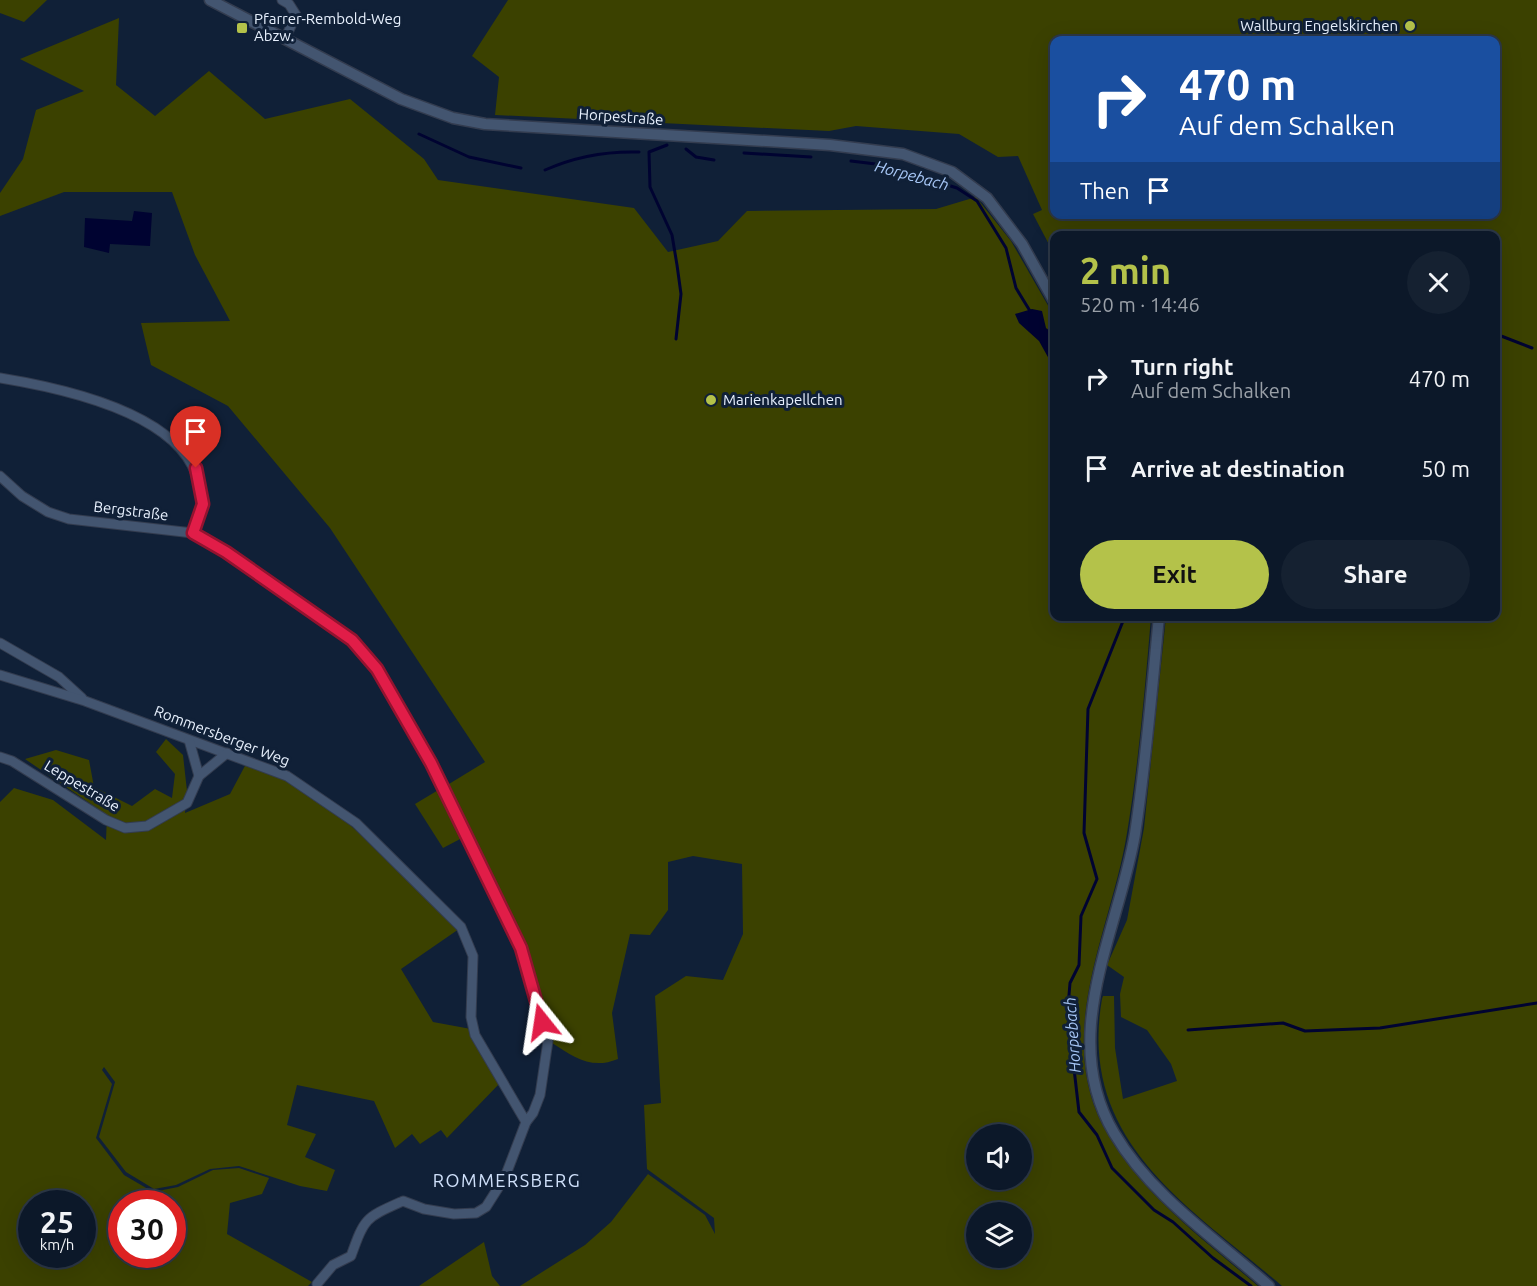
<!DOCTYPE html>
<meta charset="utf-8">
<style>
:root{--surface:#0c1829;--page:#152131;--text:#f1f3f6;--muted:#9aa0a8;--line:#2c3746;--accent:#b4c24a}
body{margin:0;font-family:Ubuntu,sans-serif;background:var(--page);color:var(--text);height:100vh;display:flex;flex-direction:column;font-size:22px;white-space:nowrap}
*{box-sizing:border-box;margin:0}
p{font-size:20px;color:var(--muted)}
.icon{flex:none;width:33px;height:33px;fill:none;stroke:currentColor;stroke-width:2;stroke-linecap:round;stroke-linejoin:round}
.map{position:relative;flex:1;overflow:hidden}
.panel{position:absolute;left:1050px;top:231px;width:450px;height:390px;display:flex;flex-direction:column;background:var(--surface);border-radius:12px;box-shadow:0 6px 24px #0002,0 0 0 2px var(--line)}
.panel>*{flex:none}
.top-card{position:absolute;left:1050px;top:36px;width:450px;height:183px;border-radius:12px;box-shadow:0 6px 24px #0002,0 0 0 2px var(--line);background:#1a4fa0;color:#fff;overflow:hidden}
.tools{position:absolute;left:966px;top:1124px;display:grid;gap:12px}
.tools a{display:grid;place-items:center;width:66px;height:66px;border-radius:50%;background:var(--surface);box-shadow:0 6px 24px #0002,0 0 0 2px var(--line);font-size:30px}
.speed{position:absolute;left:18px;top:1190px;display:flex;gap:12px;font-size:30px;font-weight:700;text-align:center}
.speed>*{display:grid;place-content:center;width:78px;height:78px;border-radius:50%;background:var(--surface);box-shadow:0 6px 24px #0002,0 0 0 2px var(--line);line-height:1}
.speed small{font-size:15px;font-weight:400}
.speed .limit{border:9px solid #d22;background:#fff;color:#111}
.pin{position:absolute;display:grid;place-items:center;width:51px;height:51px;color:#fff;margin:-62px -26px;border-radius:50% 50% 50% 0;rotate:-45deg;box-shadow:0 0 6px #0007}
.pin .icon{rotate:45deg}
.me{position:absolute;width:66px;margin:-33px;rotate:345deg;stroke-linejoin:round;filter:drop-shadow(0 0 4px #0008)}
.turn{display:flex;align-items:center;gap:21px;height:126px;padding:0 30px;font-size:27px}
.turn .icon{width:78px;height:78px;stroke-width:2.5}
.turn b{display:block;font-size:42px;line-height:51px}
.then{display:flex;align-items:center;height:57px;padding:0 30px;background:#0003;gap:12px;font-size:22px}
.round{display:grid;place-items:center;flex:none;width:63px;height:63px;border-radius:32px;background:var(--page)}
.headline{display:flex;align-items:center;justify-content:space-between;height:102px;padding:0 30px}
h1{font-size:36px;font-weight:700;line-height:45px;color:var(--accent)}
.cta{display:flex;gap:12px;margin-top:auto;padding:12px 30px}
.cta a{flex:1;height:69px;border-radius:36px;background:var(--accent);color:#111;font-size:24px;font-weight:700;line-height:69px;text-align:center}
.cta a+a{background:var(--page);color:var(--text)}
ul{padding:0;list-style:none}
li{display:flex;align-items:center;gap:18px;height:90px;padding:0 30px}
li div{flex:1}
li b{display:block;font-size:22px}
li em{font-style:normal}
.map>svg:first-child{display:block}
.green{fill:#3b4100;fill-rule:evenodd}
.water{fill:#000331}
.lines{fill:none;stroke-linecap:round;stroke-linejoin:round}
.stream{stroke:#000331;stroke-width:3}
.minor-casing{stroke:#333c4f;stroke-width:11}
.tertiary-casing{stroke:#333c4f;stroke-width:13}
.minor{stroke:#435570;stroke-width:9}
.tertiary{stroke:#435570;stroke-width:10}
.route-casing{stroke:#92132f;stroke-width:15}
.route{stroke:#e11d48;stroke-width:10}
.poi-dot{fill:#b4c24a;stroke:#102037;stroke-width:2}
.labels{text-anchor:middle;stroke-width:6;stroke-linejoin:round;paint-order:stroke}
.poi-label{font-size:15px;fill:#e8f1fe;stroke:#102037;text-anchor:start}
.street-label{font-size:15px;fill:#e8f1fe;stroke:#102037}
.water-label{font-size:16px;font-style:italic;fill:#a6c6f5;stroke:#102037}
.quarter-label{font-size:18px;letter-spacing:1.5px;fill:#d0e1fb;stroke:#102037}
</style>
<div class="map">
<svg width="1537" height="1286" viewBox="0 0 1537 1286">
<rect width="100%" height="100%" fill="#102037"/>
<g class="green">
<path d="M 0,0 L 47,0 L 24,22 L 0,13 Z"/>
<path d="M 508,0 L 1537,0 L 1537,1286 L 1282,1286 C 1189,1206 1077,1142 1102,999 L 1103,996 L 1114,996 L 1115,1048 L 1123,1099 L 1177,1081 L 1171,1064 L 1147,1030 L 1121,1017 L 1120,994 L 1124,977 L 1107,965 L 1127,920 L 1144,828 L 1166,617 L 1496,616 L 1496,236 L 1054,236 L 1054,254 L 1033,214 L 1042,210 L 1018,156 L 998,157 L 959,134 L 856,126 L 829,131 L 495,115 L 499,77 L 472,56 ZM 1054,40 L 1496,40 L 1496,214 L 1054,214 Z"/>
<path d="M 119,18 L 116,85 L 155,116 L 209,71 L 265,119 L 350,99 L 424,159 L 438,180 L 634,208 L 668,252 L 718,241 L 747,211 L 936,209 L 976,197 L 1011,241 L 1054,316 L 1054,616 L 1151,617 C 1145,688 1139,761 1127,833 C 1112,927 1055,1029 1102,1124 C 1136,1190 1202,1238 1258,1286 L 520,1286 L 585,1245 L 611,1222 L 648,1174 L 705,1215 L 715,1234 L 714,1218 L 647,1169 L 644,1105 L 661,1103 L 655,996 L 686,976 L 723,980 L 743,934 L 742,864 L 693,856 L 668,862 L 668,910 L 650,935 L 630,934 L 612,1013 L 618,1059 C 591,1070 574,1057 552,1043 L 523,949 L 444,787 L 485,762 L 330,528 L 228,406 L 151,365 L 141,323 L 230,321 L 195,255 L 172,192 L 64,192 L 0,216 L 0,193 L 23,159 L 36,110 L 84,91 L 20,59 ZM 976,1134 L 1022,1134 L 1022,1179 L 976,1179 ZM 976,1212 L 1022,1212 L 1022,1257 L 976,1257 Z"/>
<path d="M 166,739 L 183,755 L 187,791 L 185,813 L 230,794 L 247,762 L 288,778 L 351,826 L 425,892 L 459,929 L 401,969 L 433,1022 L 471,1029 L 499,1084 L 447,1138 L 441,1130 L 420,1144 L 412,1134 L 395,1148 L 374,1101 L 297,1085 L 287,1125 L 316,1134 L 305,1157 L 335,1170 L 327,1191 L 300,1186 L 239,1166 L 210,1169 L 176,1185 L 154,1189 L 126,1172 L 99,1137 L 115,1082 L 104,1067 L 102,1070 L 112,1084 L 96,1138 L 124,1175 L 153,1192 L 178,1187 L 213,1170 L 239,1168 L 269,1178 L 262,1194 L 230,1203 L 227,1234 L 312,1282 L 308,1286 L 0,1286 L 0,802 L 14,788 L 53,800 L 106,840 L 107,815 L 25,759 L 56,750 L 89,760 L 94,787 L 132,806 L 155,789 L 172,798 L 175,774 L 156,752 ZM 32,1203 L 82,1203 L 82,1254 L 32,1254 ZM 122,1203 L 172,1203 L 172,1254 L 122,1254 Z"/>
<path d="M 440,789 L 464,837 L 443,848 L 415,804 Z"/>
<path d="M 484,1242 L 492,1276 L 500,1286 L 419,1286 Z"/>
</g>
<g class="water">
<path d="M 134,211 L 152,213 L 150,246 L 110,244 L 109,253 L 84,247 L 85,218 L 132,221 Z"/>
<path d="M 1032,309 L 1042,311 L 1046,328 L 1054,334 L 1054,368 L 1039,341 L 1019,323 L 1015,314 Z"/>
</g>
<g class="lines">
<g class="stream">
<path d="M 419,134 L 469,157 L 521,168"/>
<path d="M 667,145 L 649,152 L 650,187 L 672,235 L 677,265 L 681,294 L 676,339"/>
<path d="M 686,149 L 696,157 L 714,160"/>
<path d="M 744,153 L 811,157"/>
<path d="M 851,161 L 884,165 L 957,188 L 977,201 L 1006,248 L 1016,288 L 1030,311"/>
<path d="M 545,170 C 574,157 606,151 639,152"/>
<path d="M 1496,334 L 1532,348"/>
<path d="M 1125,616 L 1088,709 L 1084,833 L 1097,879 L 1081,916 L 1079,965 L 1070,983 L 1068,1007 L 1074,1022 L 1071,1028 L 1073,1060 L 1079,1112 L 1097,1135 L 1112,1168 L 1154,1210 L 1173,1222 L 1213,1258 L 1251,1286"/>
<path d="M 1188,1030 L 1283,1023 L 1305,1031 L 1380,1028 L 1537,1003"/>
</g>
<defs>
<g id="minor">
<path d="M 282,0 L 289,4 L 296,15 L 285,39"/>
<path d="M 0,378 C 61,388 185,413 199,485 C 202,502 203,517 193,533"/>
<path d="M 0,476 L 22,496 L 48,512 L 69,519 L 193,533 L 223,550 L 352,640 L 377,669 L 399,705 L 431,763 L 521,948 L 548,1041 L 540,1095 L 533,1113 L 526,1122 L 505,1177 L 486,1207 L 476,1213 L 454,1214 L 424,1209 L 403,1201 C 365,1218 365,1217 351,1256 L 333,1265 L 317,1284"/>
<path d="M 0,643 L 59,677 L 82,698"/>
<path d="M 0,675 L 85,701 L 287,776 L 356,823 L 461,927 L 473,956 L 471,1017 L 475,1035 L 526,1122"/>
<path d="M 189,740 L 199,776"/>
<path d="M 0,757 L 12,761 L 106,820 L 125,828 L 147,826 L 187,803 L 199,776 L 227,753"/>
</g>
<g id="tertiary">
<path d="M 210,0 L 401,99 L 453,118 L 485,124 L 830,145 L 903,154 L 952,172 L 987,198 L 1022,244 L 1054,301"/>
<path d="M 1159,616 C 1152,689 1146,762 1135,834 C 1118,933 1057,1036 1114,1133 C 1151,1196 1216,1239 1269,1286"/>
</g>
</defs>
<use href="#minor" class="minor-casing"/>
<use href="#tertiary" class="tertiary-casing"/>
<use href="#minor" class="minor"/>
<use href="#tertiary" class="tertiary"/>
</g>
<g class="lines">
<defs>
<path id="route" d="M 196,468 L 203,504 L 193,533 L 226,552 L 352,640 L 377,669 L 431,763 L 521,948 L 542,1022"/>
</defs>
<use href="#route" class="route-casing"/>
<use href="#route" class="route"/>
</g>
<g class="poi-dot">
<circle cx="1410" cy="26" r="6"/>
<rect x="236" y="22" width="12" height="12" rx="3"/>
<circle cx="711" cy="400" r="6"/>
</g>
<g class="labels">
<g class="poi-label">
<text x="254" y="24">Pfarrer-Rembold-Weg<tspan x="254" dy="17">Abzw.</tspan></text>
<text x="1398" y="31" text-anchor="end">Wallburg Engelskirchen</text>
<text x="723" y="405">Marienkapellchen</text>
</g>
<g class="street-label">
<text transform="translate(621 117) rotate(4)" y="5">Horpestraße</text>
<text transform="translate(131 511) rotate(7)" y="5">Bergstraße</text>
<text transform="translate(222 736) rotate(21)" y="5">Rommersberger Weg</text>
<text transform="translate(82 786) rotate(31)" y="5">Leppestraße</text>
</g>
<g class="water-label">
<text transform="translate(912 175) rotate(15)" y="6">Horpebach</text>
<text transform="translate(1072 1035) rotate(-94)" y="6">Horpebach</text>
</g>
<g class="quarter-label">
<text x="507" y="1187">ROMMERSBERG</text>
</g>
</g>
</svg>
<div class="tools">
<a><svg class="icon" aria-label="sound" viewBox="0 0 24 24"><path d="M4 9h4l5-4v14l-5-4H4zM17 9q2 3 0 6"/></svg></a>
<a><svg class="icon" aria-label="layers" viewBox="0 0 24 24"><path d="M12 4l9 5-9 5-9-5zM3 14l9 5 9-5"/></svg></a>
</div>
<div class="speed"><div>25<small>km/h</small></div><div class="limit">30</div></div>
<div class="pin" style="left:196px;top:468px;background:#d93025"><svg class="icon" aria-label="arrive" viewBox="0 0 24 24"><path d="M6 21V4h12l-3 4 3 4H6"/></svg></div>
<svg class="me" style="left:542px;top:1022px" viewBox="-20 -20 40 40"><path d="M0-17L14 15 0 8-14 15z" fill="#e11d48" stroke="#fff" stroke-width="4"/></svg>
<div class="top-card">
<div class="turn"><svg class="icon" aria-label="right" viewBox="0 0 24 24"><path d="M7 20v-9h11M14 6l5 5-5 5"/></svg><div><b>470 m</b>Auf dem Schalken</div></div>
<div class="then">Then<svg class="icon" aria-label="arrive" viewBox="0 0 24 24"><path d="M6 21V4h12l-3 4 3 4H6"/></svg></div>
</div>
<section class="panel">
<div class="headline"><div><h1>2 min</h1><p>520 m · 14:46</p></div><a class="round"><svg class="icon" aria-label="close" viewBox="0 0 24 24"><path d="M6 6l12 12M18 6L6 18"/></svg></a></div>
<ul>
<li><svg class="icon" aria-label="right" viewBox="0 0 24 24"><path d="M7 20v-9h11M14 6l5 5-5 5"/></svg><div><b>Turn right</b><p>Auf dem Schalken</p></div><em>470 m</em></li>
<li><svg class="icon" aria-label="arrive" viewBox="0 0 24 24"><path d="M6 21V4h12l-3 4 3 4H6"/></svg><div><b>Arrive at destination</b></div><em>50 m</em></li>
</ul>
<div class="cta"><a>Exit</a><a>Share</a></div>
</section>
</div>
